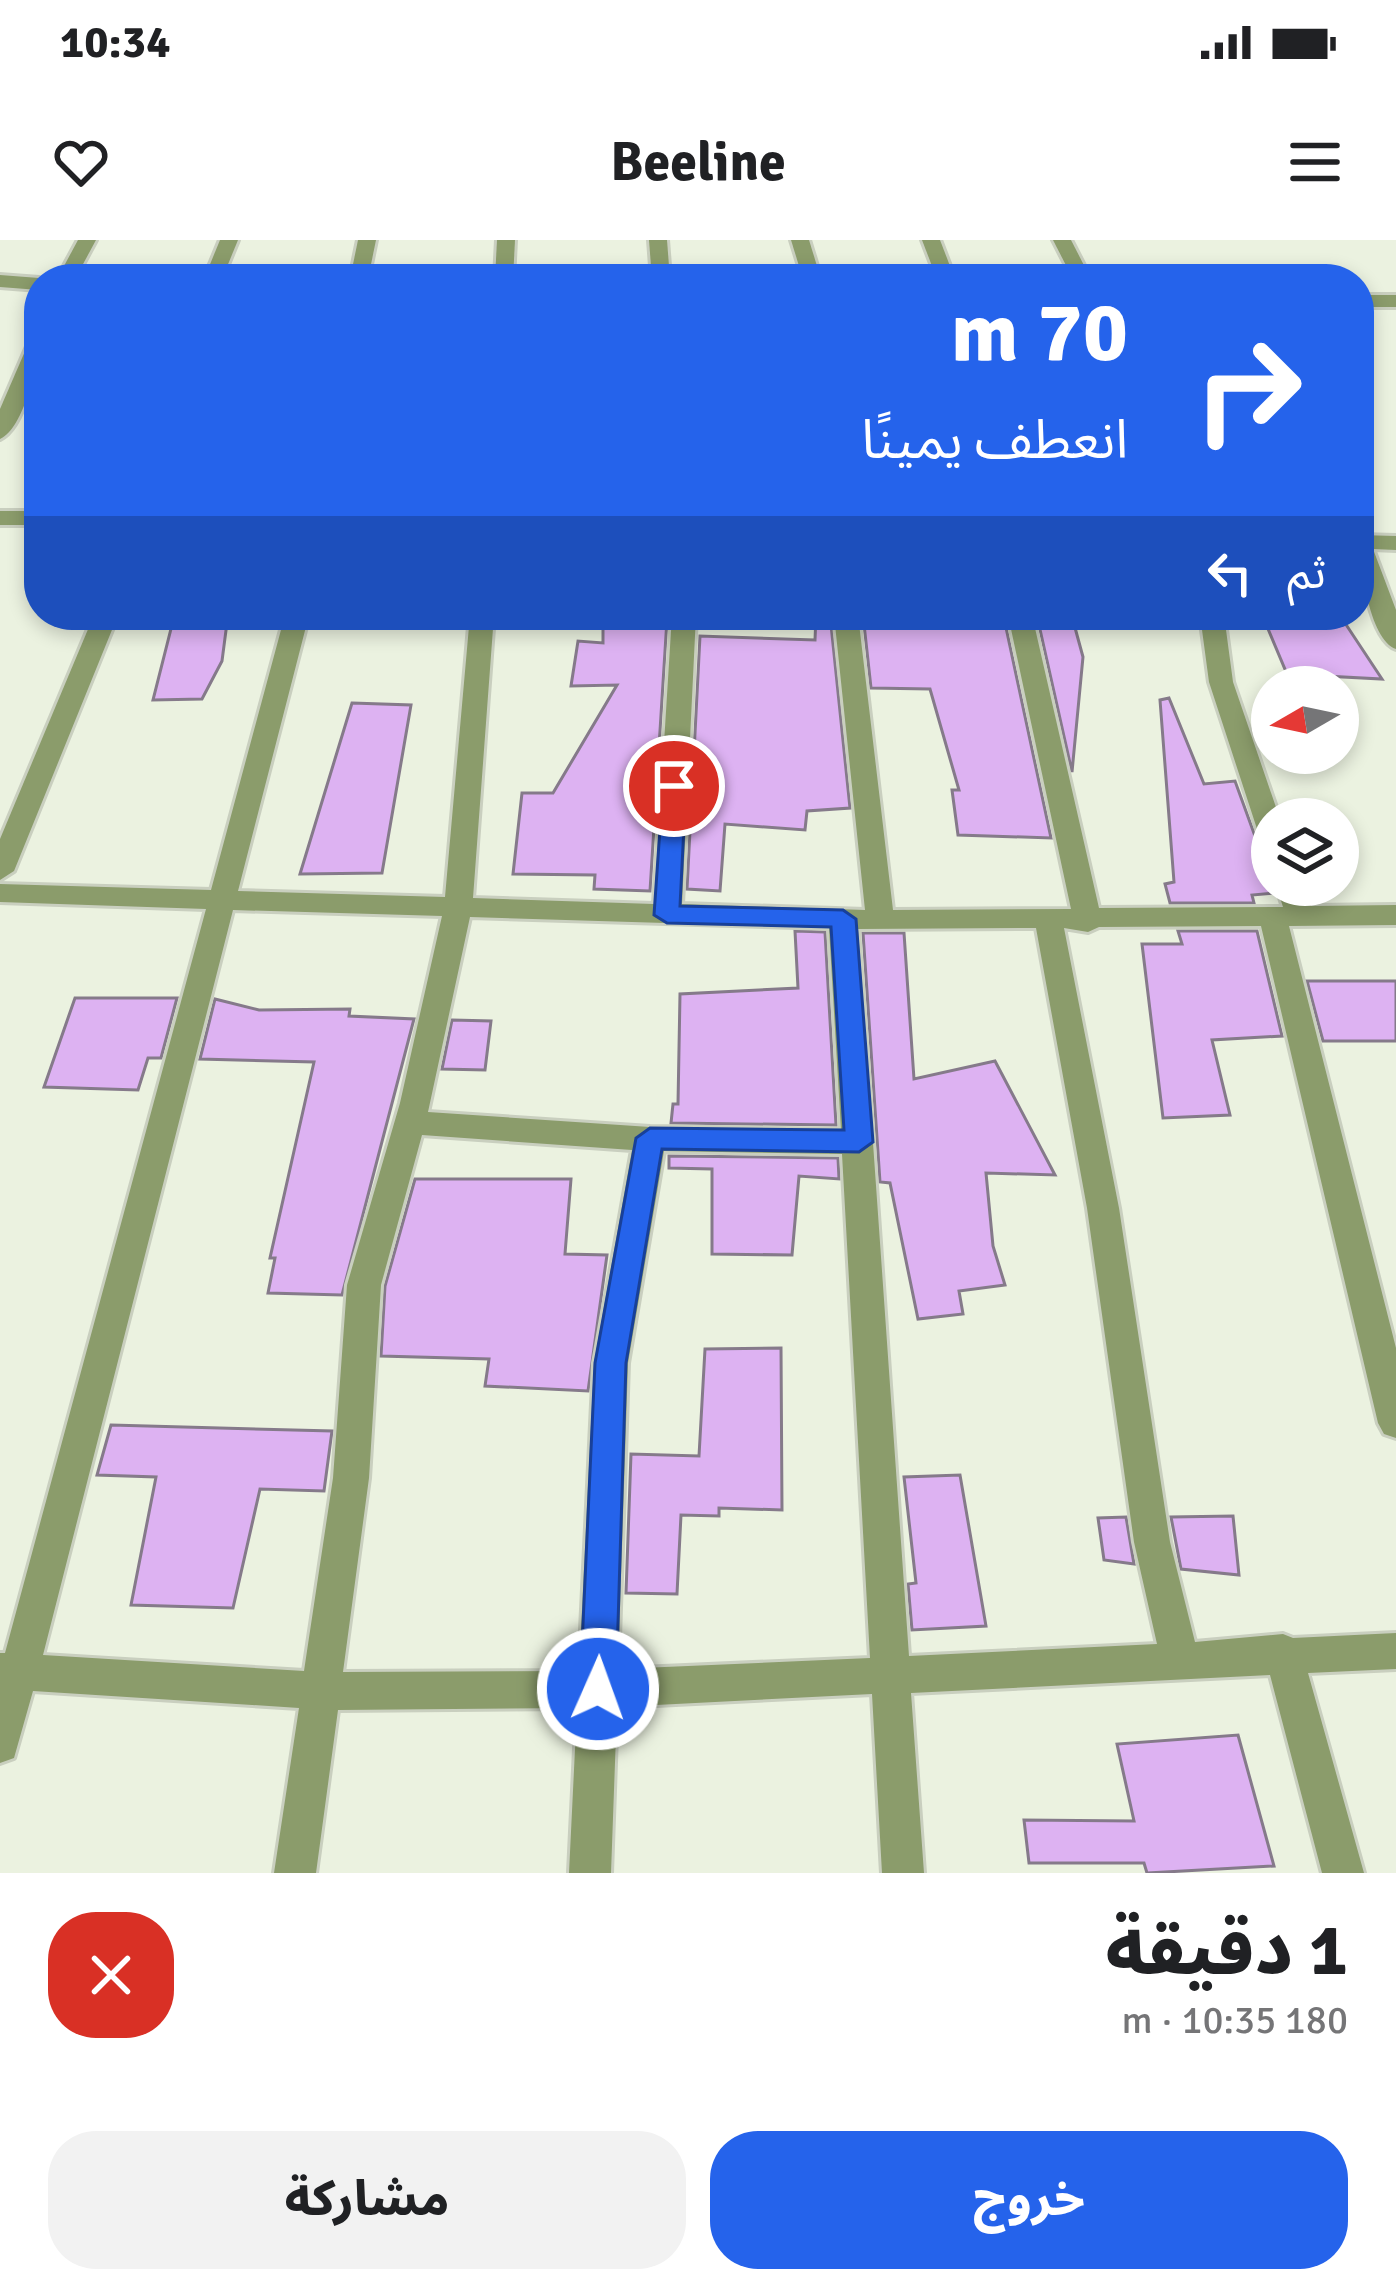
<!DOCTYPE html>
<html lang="ar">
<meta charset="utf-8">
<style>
:root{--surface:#fff;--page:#f2f2f2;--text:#202124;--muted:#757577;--accent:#2563eb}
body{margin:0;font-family:Signika,"Noto Sans Arabic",sans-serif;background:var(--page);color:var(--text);direction:rtl;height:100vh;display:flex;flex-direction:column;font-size:45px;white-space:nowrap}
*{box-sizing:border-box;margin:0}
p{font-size:39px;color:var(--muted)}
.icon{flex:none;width:66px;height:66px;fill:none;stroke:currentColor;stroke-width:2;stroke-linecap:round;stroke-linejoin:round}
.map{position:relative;height:1633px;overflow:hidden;direction:ltr}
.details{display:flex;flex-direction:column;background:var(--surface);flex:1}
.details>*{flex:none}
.guide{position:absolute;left:24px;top:24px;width:1350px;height:366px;border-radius:48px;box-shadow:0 6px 18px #0003;direction:rtl;background:#2563eb;color:#fff;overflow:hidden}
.needle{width:78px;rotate:261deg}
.buttons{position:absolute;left:1251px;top:426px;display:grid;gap:24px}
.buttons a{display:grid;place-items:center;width:108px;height:108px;border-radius:50%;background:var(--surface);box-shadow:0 6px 18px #0003;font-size:60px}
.pin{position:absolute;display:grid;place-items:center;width:102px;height:102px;color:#fff;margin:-51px;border:6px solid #fff;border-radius:50%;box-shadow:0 3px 12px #0007}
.me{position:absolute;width:132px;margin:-66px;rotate:2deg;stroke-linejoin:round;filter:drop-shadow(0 0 9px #0008)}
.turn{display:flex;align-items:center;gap:42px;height:252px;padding:0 48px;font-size:54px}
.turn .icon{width:156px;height:156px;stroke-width:2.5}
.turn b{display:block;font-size:84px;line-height:102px}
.then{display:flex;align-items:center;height:114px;padding:0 48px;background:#0003;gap:24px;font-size:45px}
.round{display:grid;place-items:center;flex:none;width:126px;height:126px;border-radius:48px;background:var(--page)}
.overview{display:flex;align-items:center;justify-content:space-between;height:204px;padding:0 48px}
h1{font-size:72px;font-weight:800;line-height:90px}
.button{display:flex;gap:24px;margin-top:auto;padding:24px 48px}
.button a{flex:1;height:138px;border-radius:48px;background:var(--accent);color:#fff;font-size:48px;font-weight:800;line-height:138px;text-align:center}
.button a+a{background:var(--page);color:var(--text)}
.status{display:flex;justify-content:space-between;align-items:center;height:84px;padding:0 60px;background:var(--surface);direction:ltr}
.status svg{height:33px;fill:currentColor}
header{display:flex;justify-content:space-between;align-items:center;height:156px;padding:0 48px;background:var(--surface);font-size:54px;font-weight:800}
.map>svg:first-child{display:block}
.building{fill:#ddb2f2;stroke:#857a8a;stroke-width:3}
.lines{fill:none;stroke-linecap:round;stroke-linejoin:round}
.minor-casing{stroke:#c9cfbf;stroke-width:6}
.minor{fill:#8b9c6b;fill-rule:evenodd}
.route{fill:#2563eb;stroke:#184099;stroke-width:3}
</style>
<div class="status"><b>10:34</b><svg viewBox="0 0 49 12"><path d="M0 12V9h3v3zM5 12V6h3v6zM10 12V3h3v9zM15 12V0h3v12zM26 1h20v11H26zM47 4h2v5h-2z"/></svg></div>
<header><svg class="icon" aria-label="menu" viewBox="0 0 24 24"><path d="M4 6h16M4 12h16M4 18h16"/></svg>Beeline<svg class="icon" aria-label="heart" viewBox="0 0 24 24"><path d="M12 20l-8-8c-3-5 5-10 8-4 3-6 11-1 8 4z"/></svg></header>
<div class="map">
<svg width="1396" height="1633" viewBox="0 0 1396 1633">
<rect width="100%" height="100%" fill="#ebf2e0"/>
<g class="building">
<path d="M 228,375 L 222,421 L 202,459 L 153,460 L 174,377 Z"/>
<path d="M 603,375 L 667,379 L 650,651 L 594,649 L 595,635 L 513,634 L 522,553 L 553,553 L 617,445 L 571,446 L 578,401 L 603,403 Z"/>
<path d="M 816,375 L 830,375 L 850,568 L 807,571 L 805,590 L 725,584 L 720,651 L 687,649 L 700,396 L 815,400 Z"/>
<path d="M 863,375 L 917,375 L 916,383 L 1005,383 L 1051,598 L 958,595 L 952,550 L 959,550 L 930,449 L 871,448 Z"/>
<path d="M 1341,377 L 1382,439 L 1287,434 L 1266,384 Z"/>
<path d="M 1074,384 L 1083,417 L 1072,532 L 1039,385 Z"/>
<path d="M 1169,458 L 1204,544 L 1235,541 L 1255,596 L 1272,625 L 1274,653 L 1252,655 L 1254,663 L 1170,663 L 1165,644 L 1174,642 L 1160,460 Z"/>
<path d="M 352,463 L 411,465 L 382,633 L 300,634 Z"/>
<path d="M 795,691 L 825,692 L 836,885 L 671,883 L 673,864 L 678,864 L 680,754 L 798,748 Z"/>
<path d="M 1178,691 L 1257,691 L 1282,796 L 1212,800 L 1230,875 L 1163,878 L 1142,704 L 1182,704 Z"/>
<path d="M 863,693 L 904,693 L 914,839 L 995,821 L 1055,935 L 986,933 L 993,1006 L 1005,1045 L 959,1051 L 963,1074 L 918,1079 L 890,943 L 880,942 Z"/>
<path d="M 1307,741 L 1396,741 L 1396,801 L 1323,801 Z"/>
<path d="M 75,758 L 177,758 L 161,818 L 148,818 L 138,850 L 44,847 Z"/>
<path d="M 215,759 L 259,770 L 350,769 L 349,776 L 414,779 L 342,1055 L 268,1053 L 275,1018 L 270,1018 L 314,822 L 200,819 Z"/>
<path d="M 452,780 L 491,781 L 485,830 L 442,829 Z"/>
<path d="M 669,916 L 838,918 L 839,939 L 799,936 L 792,1015 L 712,1014 L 712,929 L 669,928 Z"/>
<path d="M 415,939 L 571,939 L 565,1014 L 607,1015 L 588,1151 L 485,1146 L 489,1119 L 381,1116 L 385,1046 Z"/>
<path d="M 781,1108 L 782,1270 L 719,1268 L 719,1276 L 681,1275 L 677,1354 L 626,1353 L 631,1214 L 699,1216 L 705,1109 Z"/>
<path d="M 111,1185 L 332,1191 L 324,1251 L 260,1249 L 233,1368 L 131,1365 L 156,1237 L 97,1235 Z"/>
<path d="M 960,1235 L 986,1386 L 912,1390 L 908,1344 L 916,1343 L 904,1237 Z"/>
<path d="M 1233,1276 L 1239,1335 L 1181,1329 L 1171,1277 Z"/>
<path d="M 1126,1277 L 1134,1324 L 1104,1320 L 1098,1278 Z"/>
<path d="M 1238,1495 L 1274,1626 L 1147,1633 L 1144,1623 L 1029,1623 L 1024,1580 L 1134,1581 L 1117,1504 Z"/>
</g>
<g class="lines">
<defs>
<g id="minor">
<path d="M 78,0 L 96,0 L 75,39 L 57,39 Z"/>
<path d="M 220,0 L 238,0 L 222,39 L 204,39 Z"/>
<path d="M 358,0 L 376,0 L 368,39 L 350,39 Z"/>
<path d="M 497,0 L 515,0 L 513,39 L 495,39 Z"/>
<path d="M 649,0 L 667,0 L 670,39 L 652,39 Z"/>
<path d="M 791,0 L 809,0 L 821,39 L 803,39 Z"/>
<path d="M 922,0 L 940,0 L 955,39 L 937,39 Z"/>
<path d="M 1053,0 L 1071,0 L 1091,39 L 1073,39 Z"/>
<path d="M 0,35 L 39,38 L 42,39 L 39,50 L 0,47 Z"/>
<rect x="1359" y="55" width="37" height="12"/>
<path d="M 39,96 C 39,122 24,188 0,199 L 0,169 L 29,102 Z"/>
<rect x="0" y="271" width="39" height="14"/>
<path d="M 1359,295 L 1396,296 L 1396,310 L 1373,309 L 1396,370 L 1396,409 C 1369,400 1359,321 1359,295 Z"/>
<path d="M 94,375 L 118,375 L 14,631 L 0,640 L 0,599 Z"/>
<path d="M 285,375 L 309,375 L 238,651 L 445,657 L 470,375 L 494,375 L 473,658 L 654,664 L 672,375 L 696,375 L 682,664 L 865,670 L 834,375 L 858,375 L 893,670 L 1071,669 L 1008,375 L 1032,375 L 1099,668 L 1283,667 L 1276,645 L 1304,645 L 1311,666 L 1396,665 L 1396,685 L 1289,686 L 1396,1108 L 1396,1198 L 1384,1194 L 1378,1183 L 1261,686 L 1099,687 L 1088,692 L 1064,688 L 1119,968 L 1170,1302 L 1195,1402 L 1283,1394 L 1293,1398 L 1396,1393 L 1396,1429 L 1308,1433 L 1364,1633 L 1322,1633 L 1270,1435 L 911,1453 L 924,1633 L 882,1633 L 872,1454 L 617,1467 L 611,1633 L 569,1633 L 577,1468 L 338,1470 L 316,1633 L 274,1633 L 299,1468 L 33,1451 L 14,1518 L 0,1523 L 0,1413 L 5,1413 L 206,669 L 0,662 L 0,644 L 211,650 ZM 233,670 L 442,676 L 400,863 L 347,1045 L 333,1238 L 304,1431 L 43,1415 ZM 470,677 L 829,688 L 841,890 L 650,887 L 428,872 ZM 1036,688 L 1087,968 L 1134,1302 L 1157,1404 L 909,1416 L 858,689 ZM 422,895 L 632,910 L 594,1123 L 579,1431 L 343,1432 L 369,1238 L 381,1045 ZM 664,911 L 842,914 L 870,1418 L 618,1429 L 628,1123 Z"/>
<path d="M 1200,375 L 1224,375 L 1233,442 L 1280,579 L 1272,579 L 1272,604 L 1259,595 L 1209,442 Z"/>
</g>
</defs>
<use href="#minor" class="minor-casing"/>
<use href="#minor" class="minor"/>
</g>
<path class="route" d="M 674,539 L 686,546 L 680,666 L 843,670 L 856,679 L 873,902 L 859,912 L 662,909 L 626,1123 L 616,1449 L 610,1461 L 598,1466 L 585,1461 L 580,1449 L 595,1123 L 636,898 L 650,888 L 844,890 L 831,687 L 667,683 L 654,675 L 663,546 Z"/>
</svg>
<div class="buttons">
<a><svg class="needle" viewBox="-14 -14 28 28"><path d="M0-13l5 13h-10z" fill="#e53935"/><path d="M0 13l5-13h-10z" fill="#757577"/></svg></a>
<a><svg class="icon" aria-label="layers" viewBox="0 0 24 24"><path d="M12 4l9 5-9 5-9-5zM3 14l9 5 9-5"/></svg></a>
</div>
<div class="pin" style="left:674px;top:546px;background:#d93025"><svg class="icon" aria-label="arrive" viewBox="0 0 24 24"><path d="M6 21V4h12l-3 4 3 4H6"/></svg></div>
<svg class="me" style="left:598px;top:1449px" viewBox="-20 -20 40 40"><circle r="17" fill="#2563eb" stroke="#fff" stroke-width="3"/><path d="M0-11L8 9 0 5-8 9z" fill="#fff"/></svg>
<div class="guide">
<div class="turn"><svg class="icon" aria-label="right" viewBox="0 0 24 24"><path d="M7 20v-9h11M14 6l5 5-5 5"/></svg><div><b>70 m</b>انعطف يمينًا</div></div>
<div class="then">ثم<svg class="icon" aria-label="left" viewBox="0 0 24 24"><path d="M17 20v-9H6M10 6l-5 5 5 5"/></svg></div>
</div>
</div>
<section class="details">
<div class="overview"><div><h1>1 دقيقة</h1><p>180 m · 10:35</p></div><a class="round" style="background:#d93025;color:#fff"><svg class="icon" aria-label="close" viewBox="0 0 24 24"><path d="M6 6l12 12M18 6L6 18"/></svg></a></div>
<div class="button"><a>خروج</a><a>مشاركة</a></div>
</section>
